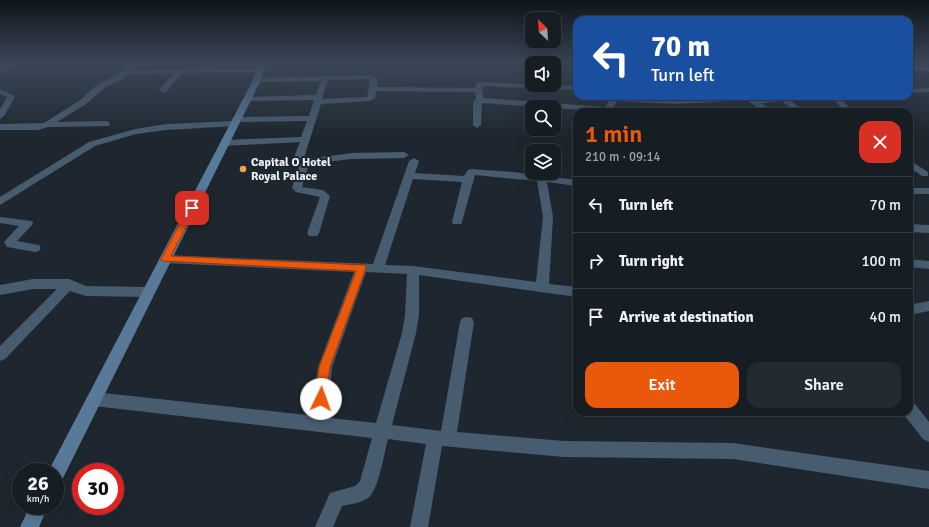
<!DOCTYPE html>
<meta charset="utf-8">
<style>
:root{--surface:#161d23;--page:#232a30;--text:#f1f3f6;--muted:#9ea2a6;--line:#353b41;--accent:#ea580c}
body{margin:0;font-family:Signika,sans-serif;background:var(--page);color:var(--text);height:100vh;display:flex;flex-direction:column;font-size:15px;white-space:nowrap}
*{box-sizing:border-box;margin:0}
p{font-size:13px;color:var(--muted)}
.icon{flex:none;width:22px;height:22px;fill:none;stroke:currentColor;stroke-width:2;stroke-linecap:round;stroke-linejoin:round}
.map{position:relative;flex:1;overflow:hidden}
.drawer{position:absolute;left:573px;top:108px;width:340px;height:308px;display:flex;flex-direction:column;background:var(--surface);border-radius:12px;box-shadow:0 4px 16px #0002,0 0 0 1px var(--line)}
.drawer>*{flex:none}
.guide{position:absolute;left:573px;top:16px;width:340px;height:84px;border-radius:12px;box-shadow:0 4px 16px #0002,0 0 0 1px var(--line);background:#1a4fa0;color:#fff;overflow:hidden}
.needle{width:26px;rotate:335deg}
.tools{position:absolute;left:525px;top:12px;display:grid;gap:8px}
.tools a{display:grid;place-items:center;width:36px;height:36px;border-radius:8px;background:var(--surface);box-shadow:0 4px 16px #0002,0 0 0 1px var(--line);font-size:20px}
.speed{position:absolute;left:12px;top:463px;display:flex;gap:8px;font-size:20px;font-weight:700;text-align:center}
.speed>*{display:grid;place-content:center;width:52px;height:52px;border-radius:50%;background:var(--surface);box-shadow:0 4px 16px #0002,0 0 0 1px var(--line);line-height:1}
.speed small{font-size:10px;font-weight:400}
.speed .limit{border:6px solid #d22;background:#fff;color:#111}
.pin{position:absolute;display:grid;place-items:center;width:34px;height:34px;color:#fff;margin:-17px;border-radius:8px;box-shadow:0 2px 6px #0006}
.me{position:absolute;width:44px;margin:-22px;rotate:3deg;stroke-linejoin:round;filter:drop-shadow(0 0 3px #0008)}
.turn{display:flex;align-items:center;gap:14px;height:84px;padding:0 12px;font-size:18px}
.turn .icon{width:52px;height:52px;stroke-width:2.5}
.turn b{display:block;font-size:28px;line-height:34px}
.round{display:grid;place-items:center;flex:none;width:42px;height:42px;border-radius:12px;background:var(--page)}
.summary{display:flex;align-items:center;justify-content:space-between;height:68px;padding:0 12px}
h1{font-size:24px;font-weight:600;line-height:30px;color:var(--accent)}
.primary-button{display:flex;gap:8px;margin-top:auto;padding:8px 12px}
.primary-button a{flex:1;height:46px;border-radius:12px;background:var(--accent);color:#fff;font-size:16px;font-weight:600;line-height:46px;text-align:center}
.primary-button a+a{background:var(--page);color:var(--text)}
ul{padding:0;list-style:none}
li{display:flex;align-items:center;gap:12px;height:56px;padding:0 12px;border-top:1px solid var(--line)}
li div{flex:1}
li b{display:block;font-size:15px}
li em{font-style:normal}
.map>svg:first-child{display:block}
.lines{fill:none;stroke-linecap:round;stroke-linejoin:round}
.street{fill:#475c6f;fill-rule:evenodd}
.secondary{fill:#587998;fill-rule:evenodd}
.route{fill:#ea580c;stroke:#983908}
.poi-dot{fill:#f4a344;stroke:#1e272f;stroke-width:1.5}
.labels{text-anchor:middle;stroke-width:4;stroke-linejoin:round;paint-order:stroke}
.poi-label{font-size:12px;font-weight:bold;fill:#ebf1f6;stroke:#1e272f;text-anchor:start}
</style>
<div class="map">
<svg width="929" height="527" viewBox="0 0 929 527">
<rect width="100%" height="100%" fill="#1e272f"/>
<g class="lines">
<g class="street">
<path d="M 7,63 L 15,63 L 0,75 L 0,69 Z"/>
<path d="M 131,63 L 138,63 L 132,70 L 261,68 L 265,70 L 261,72 L 182,73 L 166,92 L 163,92 L 159,90 L 174,73 L 127,74 L 123,79 L 104,88 L 86,104 L 57,122 L 106,121 L 109,122 L 110,124 L 109,126 L 48,127 L 38,130 L 0,130 L 0,124 L 44,123 L 80,100 L 98,84 L 117,75 Z"/>
<path d="M 372,75 L 378,79 L 377,87 L 475,88 L 477,82 L 480,82 L 577,86 L 577,90 L 483,86 L 482,90 L 484,98 L 605,107 L 612,97 L 615,97 L 675,100 L 741,96 L 750,96 L 755,99 L 791,96 L 830,96 L 826,98 L 791,101 L 805,112 L 796,112 L 782,101 L 761,103 L 773,112 L 764,112 L 747,100 L 675,104 L 617,101 L 611,110 L 613,112 L 482,103 L 481,125 L 477,128 L 473,125 L 473,102 L 476,99 L 475,92 L 376,91 L 375,98 L 369,101 L 321,104 L 304,158 L 314,158 L 352,153 L 404,152 L 409,155 L 404,158 L 352,159 L 309,164 L 302,187 L 323,190 L 330,196 L 319,233 L 317,236 L 309,236 L 307,233 L 320,197 L 296,192 L 292,188 L 300,163 L 295,162 L 293,160 L 300,142 L 224,146 L 219,143 L 224,140 L 301,137 L 307,121 L 239,122 L 238,125 L 235,126 L 166,130 L 136,134 L 95,146 L 0,205 L 0,197 L 89,142 L 135,129 L 166,124 L 232,121 L 233,118 L 236,117 L 309,116 L 314,100 L 247,101 L 243,99 L 247,97 L 316,95 L 321,81 L 257,82 L 253,80 L 254,78 ZM 370,79 L 367,97 L 322,99 L 328,80 Z"/>
<path d="M 929,88 L 929,92 L 909,93 L 909,89 Z"/>
<path d="M 0,89 L 15,96 L 4,116 L 0,119 L 0,109 L 7,97 L 0,94 Z"/>
<path d="M 831,96 L 839,96 L 853,112 L 845,112 Z"/>
<path d="M 414,158 L 419,161 L 415,173 L 464,176 L 468,170 L 471,169 L 513,172 L 577,180 L 577,186 L 547,182 L 553,217 L 549,284 L 577,287 L 577,297 L 419,275 L 419,315 L 416,333 L 392,425 L 441,431 L 460,322 L 462,318 L 467,317 L 472,318 L 474,322 L 457,432 L 564,441 L 733,443 L 929,471 L 929,489 L 733,459 L 564,457 L 442,446 L 428,527 L 410,527 L 426,444 L 388,439 C 384,453 379,490 368,498 C 361,503 351,504 342,506 L 333,527 L 315,527 L 330,493 L 355,486 L 360,481 L 372,438 L 94,406 L 89,404 L 86,399 L 89,394 L 94,392 L 307,415 L 313,399 L 318,367 L 354,272 L 165,263 L 161,262 L 159,259 L 161,256 L 165,255 L 373,264 L 409,161 ZM 475,175 L 537,181 L 543,217 L 536,282 L 413,266 L 385,265 L 413,179 L 462,182 L 452,222 L 453,224 L 461,224 L 462,222 ZM 366,272 L 407,274 L 405,315 L 402,333 L 376,423 L 322,417 L 329,399 L 332,367 Z"/>
<path d="M 909,160 L 928,172 L 928,176 L 922,176 L 909,167 Z"/>
<rect x="909" y="188" width="20" height="6"/>
<path d="M 0,217 L 32,221 L 33,223 L 32,225 L 17,241 L 39,245 L 41,248 L 39,251 L 35,252 L 7,247 L 4,242 L 19,226 L 0,223 Z"/>
<path d="M 909,224 L 929,225 L 929,233 L 909,232 Z"/>
<path d="M 909,259 L 929,261 L 929,269 L 909,267 Z"/>
<path d="M 33,279 L 69,279 L 86,286 L 149,287 L 153,289 L 155,292 L 153,295 L 149,297 L 86,296 L 70,291 L 5,359 L 0,361 L 0,346 L 57,289 L 33,289 L 0,295 L 0,285 Z"/>
<path d="M 929,301 L 929,311 L 909,315 L 909,305 Z"/>
<path d="M 909,402 L 915,404 L 929,422 L 929,442 L 923,439 L 903,414 L 903,412 L 909,412 Z"/>
</g>
<g class="secondary">
<path d="M 259,63 L 266,63 L 261,80 L 61,482 L 55,485 L 55,472 L 48,472 L 49,470 L 253,80 Z"/>
<path d="M 909,64 L 929,68 L 929,72 L 909,68 Z"/>
<path d="M 30,506 L 48,506 L 39,527 L 20,527 Z"/>
</g>
</g>
<linearGradient id="sky" x2="0" y2="1"><stop stop-color="#10151a"/><stop offset="0.46" stop-color="#3b4758"/><stop offset="1" stop-color="#3b4758" stop-opacity="0"/></linearGradient>
<rect width="929" height="137" fill="url(#sky)"/>
<path class="route" d="M 192,205 L 196,208 L 171,256 L 365,265 L 366,268 L 330,367 L 325,403 L 321,404 L 317,403 L 315,399 L 319,367 L 356,271 L 162,261 L 161,259 L 188,208 Z"/>
<circle class="poi-dot" cx="243" cy="169" r="4"/>
<g class="labels">
<g class="poi-label">
<text x="251" y="166">Capital O Hotel<tspan x="251" dy="14">Royal Palace</tspan></text>
</g>
</g>
</svg>
<div class="tools">
<a><svg class="needle" viewBox="-14 -14 28 28"><path d="M0-13l5 13h-10z" fill="#e53935"/><path d="M0 13l5-13h-10z" fill="#9ea2a6"/></svg></a>
<a><svg class="icon" aria-label="sound" viewBox="0 0 24 24"><path d="M4 9h4l5-4v14l-5-4H4zM17 9q2 3 0 6"/></svg></a>
<a><svg class="icon" aria-label="search" viewBox="0 0 24 24"><circle cx="10" cy="10" r="6"/><path d="M15 15l6 6"/></svg></a>
<a><svg class="icon" aria-label="layers" viewBox="0 0 24 24"><path d="M12 4l9 5-9 5-9-5zM3 14l9 5 9-5"/></svg></a>
</div>
<div class="speed"><div>26<small>km/h</small></div><div class="limit">30</div></div>
<div class="pin" style="left:192px;top:208px;background:#d93025"><svg class="icon" aria-label="arrive" viewBox="0 0 24 24"><path d="M6 21V4h12l-3 4 3 4H6"/></svg></div>
<svg class="me" style="left:321px;top:399px" viewBox="-20 -20 40 40"><circle r="19" fill="#fff"/><path d="M0-13L10 11 0 6-10 11z" fill="#ea580c"/></svg>
<div class="guide">
<div class="turn"><svg class="icon" aria-label="left" viewBox="0 0 24 24"><path d="M17 20v-9H6M10 6l-5 5 5 5"/></svg><div><b>70 m</b>Turn left</div></div>
</div>
<section class="drawer">
<div class="summary"><div><h1>1 min</h1><p>210 m · 09:14</p></div><a class="round" style="background:#d93025;color:#fff"><svg class="icon" aria-label="close" viewBox="0 0 24 24"><path d="M6 6l12 12M18 6L6 18"/></svg></a></div>
<ul>
<li><svg class="icon" aria-label="left" viewBox="0 0 24 24"><path d="M17 20v-9H6M10 6l-5 5 5 5"/></svg><div><b>Turn left</b></div><em>70 m</em></li>
<li><svg class="icon" aria-label="right" viewBox="0 0 24 24"><path d="M7 20v-9h11M14 6l5 5-5 5"/></svg><div><b>Turn right</b></div><em>100 m</em></li>
<li><svg class="icon" aria-label="arrive" viewBox="0 0 24 24"><path d="M6 21V4h12l-3 4 3 4H6"/></svg><div><b>Arrive at destination</b></div><em>40 m</em></li>
</ul>
<div class="primary-button"><a>Exit</a><a>Share</a></div>
</section>
</div>
